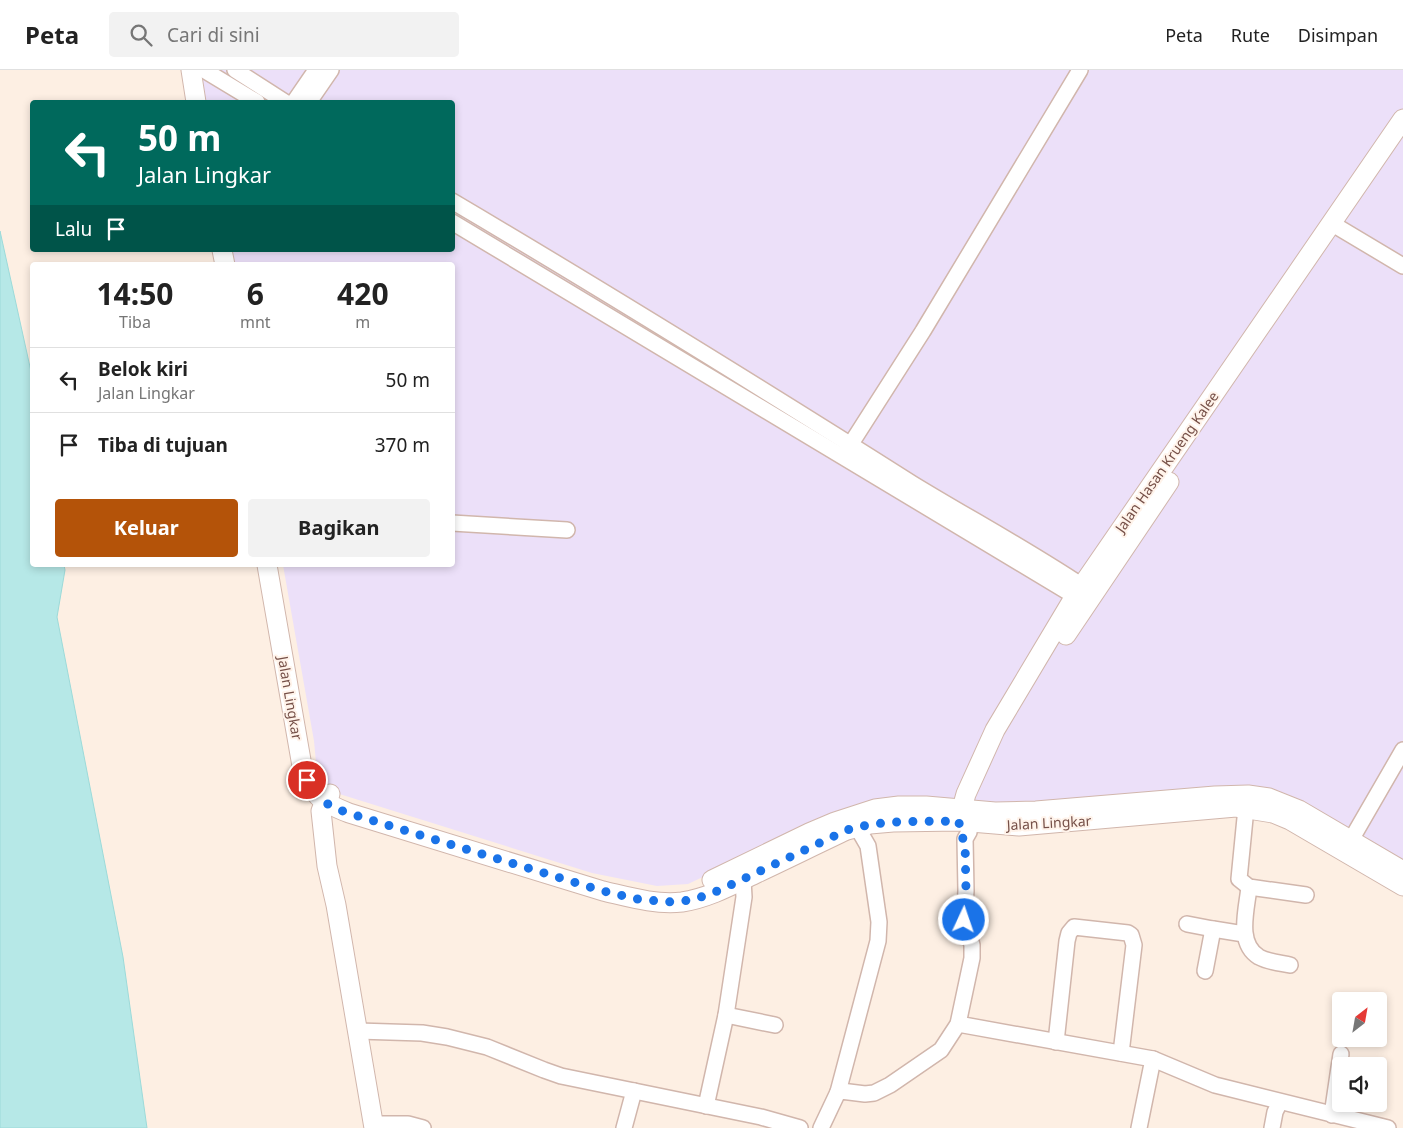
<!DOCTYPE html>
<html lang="id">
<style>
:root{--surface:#fff;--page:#f2f2f2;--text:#222;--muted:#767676;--line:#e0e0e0;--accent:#b45309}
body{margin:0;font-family:"Noto Sans",sans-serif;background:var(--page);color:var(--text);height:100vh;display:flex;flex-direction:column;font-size:19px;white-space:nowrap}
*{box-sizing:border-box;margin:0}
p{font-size:16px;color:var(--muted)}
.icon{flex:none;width:28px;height:28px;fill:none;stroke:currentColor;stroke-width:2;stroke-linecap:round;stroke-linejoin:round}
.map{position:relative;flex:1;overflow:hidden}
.drawer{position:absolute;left:30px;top:192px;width:425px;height:305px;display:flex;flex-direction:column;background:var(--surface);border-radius:5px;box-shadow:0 2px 8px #0003}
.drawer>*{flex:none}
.hud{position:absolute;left:30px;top:30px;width:425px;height:152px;border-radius:5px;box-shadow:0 2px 8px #0003;background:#00695c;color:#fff;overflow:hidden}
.needle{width:32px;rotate:31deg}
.fabs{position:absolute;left:1332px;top:922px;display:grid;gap:10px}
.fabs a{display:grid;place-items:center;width:55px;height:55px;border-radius:5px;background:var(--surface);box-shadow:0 2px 8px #0003;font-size:25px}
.pin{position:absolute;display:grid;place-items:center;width:42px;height:42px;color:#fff;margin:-21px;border:2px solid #fff;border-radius:50%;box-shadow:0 1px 5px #0007}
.me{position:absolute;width:55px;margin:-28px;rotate:3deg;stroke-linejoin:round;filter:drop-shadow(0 0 4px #0008)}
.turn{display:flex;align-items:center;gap:18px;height:105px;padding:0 25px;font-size:22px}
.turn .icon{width:65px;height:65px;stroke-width:2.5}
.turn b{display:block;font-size:35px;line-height:42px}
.then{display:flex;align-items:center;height:48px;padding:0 25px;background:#0003;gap:10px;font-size:19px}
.eta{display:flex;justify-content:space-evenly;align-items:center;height:85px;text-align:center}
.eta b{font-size:30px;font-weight:700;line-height:35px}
.action{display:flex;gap:10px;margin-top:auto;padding:10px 25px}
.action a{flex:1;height:58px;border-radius:5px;background:var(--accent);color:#fff;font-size:20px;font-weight:700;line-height:58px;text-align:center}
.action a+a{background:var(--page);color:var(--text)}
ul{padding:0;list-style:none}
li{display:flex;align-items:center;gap:15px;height:65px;padding:0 25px;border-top:1px solid var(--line)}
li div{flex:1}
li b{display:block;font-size:19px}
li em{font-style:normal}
header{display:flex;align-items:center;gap:30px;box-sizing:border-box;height:70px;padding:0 25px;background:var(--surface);border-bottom:1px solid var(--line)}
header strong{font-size:24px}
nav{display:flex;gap:28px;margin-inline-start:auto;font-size:18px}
.search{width:350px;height:45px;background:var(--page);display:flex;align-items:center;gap:12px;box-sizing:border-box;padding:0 18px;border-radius:5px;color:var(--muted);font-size:19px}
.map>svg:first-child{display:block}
.education{fill:#ece0f9}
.water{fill:#b6e8e7;stroke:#9cdad9}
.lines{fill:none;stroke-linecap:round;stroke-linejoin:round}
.minor-casing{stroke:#d1b6ac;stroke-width:18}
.tertiary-casing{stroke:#d1b6ac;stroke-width:21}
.minor{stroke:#fff;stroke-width:15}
.tertiary{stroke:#fff;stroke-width:19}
.route{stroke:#1a73e8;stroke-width:9;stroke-dasharray:0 16.2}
.labels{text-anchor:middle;stroke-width:4;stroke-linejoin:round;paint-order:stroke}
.street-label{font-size:14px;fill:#765048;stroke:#fff3ea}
</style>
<header>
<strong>Peta</strong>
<div class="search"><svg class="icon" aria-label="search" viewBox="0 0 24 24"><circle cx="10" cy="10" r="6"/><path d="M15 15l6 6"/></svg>Cari di sini</div>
<nav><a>Peta</a><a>Rute</a><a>Disimpan</a></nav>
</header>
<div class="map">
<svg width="1403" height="1058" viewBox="0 0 1403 1058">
<rect width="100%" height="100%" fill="#fdefe3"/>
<path class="education" d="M 197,0 L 1403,0 L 1403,798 L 1278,729 L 779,771 L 688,814 L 657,816 L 592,803 L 333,722 L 321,711 L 317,703 L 314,671 L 283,495 L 452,495 L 452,195 L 231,195 L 228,180 L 452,180 L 452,32 L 202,32 Z"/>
<path class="water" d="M 0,161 L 32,306 L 32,495 L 64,495 L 65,500 L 57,547 L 123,887 L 147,1058 L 0,1058 Z"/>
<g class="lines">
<defs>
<g id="minor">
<path d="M 204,0 L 257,32"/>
<path d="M 235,0 L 285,32"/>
<path d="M 294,32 L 316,0"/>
<path d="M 309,32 L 331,0"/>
<path d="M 452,131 C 608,223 761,318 913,414 C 972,450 1034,483 1091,522"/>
<path d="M 452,152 L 1083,531"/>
<path d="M 1331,153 L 1403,196"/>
<path d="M 847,380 L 923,261 L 1080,0"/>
<path d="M 452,453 L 567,460"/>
<path d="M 1246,738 L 1239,809 L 1249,817 L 1306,825"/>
<path d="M 1351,770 L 1403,680"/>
<path d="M 1249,817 C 1247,839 1236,873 1259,887 C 1268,892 1280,893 1290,895"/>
<path d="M 1187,854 L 1213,859 L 1244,864"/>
<path d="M 1205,901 L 1213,859"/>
<path d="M 726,945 L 775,955"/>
<path d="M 958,954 L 1153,989 L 1215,1015 L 1388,1058"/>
<path d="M 358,961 L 422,963 L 447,967 L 487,977 L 544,1000 L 561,1006 L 761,1047 L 800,1058"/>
<path d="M 1056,972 L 1067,871 L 1069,863 L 1074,857 L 1128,863 L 1131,865 L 1134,875 L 1121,983"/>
<path d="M 838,1022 L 878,871 L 879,852 L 868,776 L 857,757"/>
<path d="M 706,1036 L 726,945 L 744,827 L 743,810"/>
<path d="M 1332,1045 L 1341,984"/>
<path d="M 373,1054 L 408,1054 L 423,1058"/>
<path d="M 624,1058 L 634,1021"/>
<path d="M 821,1058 L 838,1022 L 841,1021 L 865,1024 L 874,1023 L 890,1015 L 941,980 L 958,954 L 972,888 L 972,875 L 964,850 L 966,821 L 965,769 L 969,762 L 971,752"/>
<path d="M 1139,1058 L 1153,989"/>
<path d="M 1272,1058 L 1275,1042 L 1280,1032"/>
</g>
<g id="tertiary">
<path d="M 191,0 L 196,32"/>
<path d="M 222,180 L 225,195"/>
<path d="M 267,495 L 302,696 C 314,726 318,731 349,743 L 603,821 C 629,827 655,835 682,832 C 709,828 734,814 757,803 C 787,789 817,774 847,760 L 870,754 L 893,752 L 959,751 L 1019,756 L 1236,737 L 1273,743 L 1290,750 L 1403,816"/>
<path d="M 1066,565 L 1169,412"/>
<path d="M 330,724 L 324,733 L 321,741 L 327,796 L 336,835 L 374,1058"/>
<path d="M 959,749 L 966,724 L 995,660 L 1075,526 L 1403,49"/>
<path d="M 712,810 L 809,763 L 835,752 L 875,739 L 899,736 L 926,736 L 995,742 L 1036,741 L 1215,726 L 1248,725 L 1269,728 L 1299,740 L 1403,801"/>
</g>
</defs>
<use href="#minor" class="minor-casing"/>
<use href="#tertiary" class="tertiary-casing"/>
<use href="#minor" class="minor"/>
<use href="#tertiary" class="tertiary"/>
</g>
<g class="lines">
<path class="route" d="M 307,710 C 318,731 327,735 348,743 L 603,821 L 637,829 L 668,832 L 693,830 L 720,820 L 847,760 C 883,749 922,752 959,751 L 960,766 L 965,770 L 966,821 L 964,850"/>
</g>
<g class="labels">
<g class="street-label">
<text transform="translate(1167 392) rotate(-55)" y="5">Jalan Hasan Krueng Kalee</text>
<text transform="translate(290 628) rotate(80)" y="5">Jalan Lingkar</text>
<text transform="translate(1049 753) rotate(-3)" y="5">Jalan Lingkar</text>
</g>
</g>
</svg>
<div class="fabs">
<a><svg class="needle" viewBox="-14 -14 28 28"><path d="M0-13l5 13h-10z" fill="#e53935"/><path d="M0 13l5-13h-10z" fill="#767676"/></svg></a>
<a><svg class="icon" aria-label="sound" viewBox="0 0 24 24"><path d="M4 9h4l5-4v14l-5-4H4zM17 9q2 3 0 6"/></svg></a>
</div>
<div class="pin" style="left:307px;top:710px;background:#d93025"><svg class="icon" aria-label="arrive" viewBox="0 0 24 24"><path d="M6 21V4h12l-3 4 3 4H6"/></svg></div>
<svg class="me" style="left:964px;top:850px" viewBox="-20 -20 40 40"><circle r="17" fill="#1a73e8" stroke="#fff" stroke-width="3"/><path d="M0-11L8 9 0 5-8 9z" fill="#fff"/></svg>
<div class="hud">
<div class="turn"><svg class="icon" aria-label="left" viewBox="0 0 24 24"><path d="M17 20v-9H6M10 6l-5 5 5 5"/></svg><div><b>50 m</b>Jalan Lingkar</div></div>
<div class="then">Lalu<svg class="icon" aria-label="arrive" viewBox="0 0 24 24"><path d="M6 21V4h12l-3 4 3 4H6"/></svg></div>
</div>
<section class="drawer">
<div class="eta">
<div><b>14:50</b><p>Tiba</p></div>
<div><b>6</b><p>mnt</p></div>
<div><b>420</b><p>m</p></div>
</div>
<ul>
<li><svg class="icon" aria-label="left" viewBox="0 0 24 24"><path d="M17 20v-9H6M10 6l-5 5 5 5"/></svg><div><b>Belok kiri</b><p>Jalan Lingkar</p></div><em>50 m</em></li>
<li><svg class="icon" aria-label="arrive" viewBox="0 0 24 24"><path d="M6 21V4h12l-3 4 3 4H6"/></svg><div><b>Tiba di tujuan</b></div><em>370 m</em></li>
</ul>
<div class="action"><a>Keluar</a><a>Bagikan</a></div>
</section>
</div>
